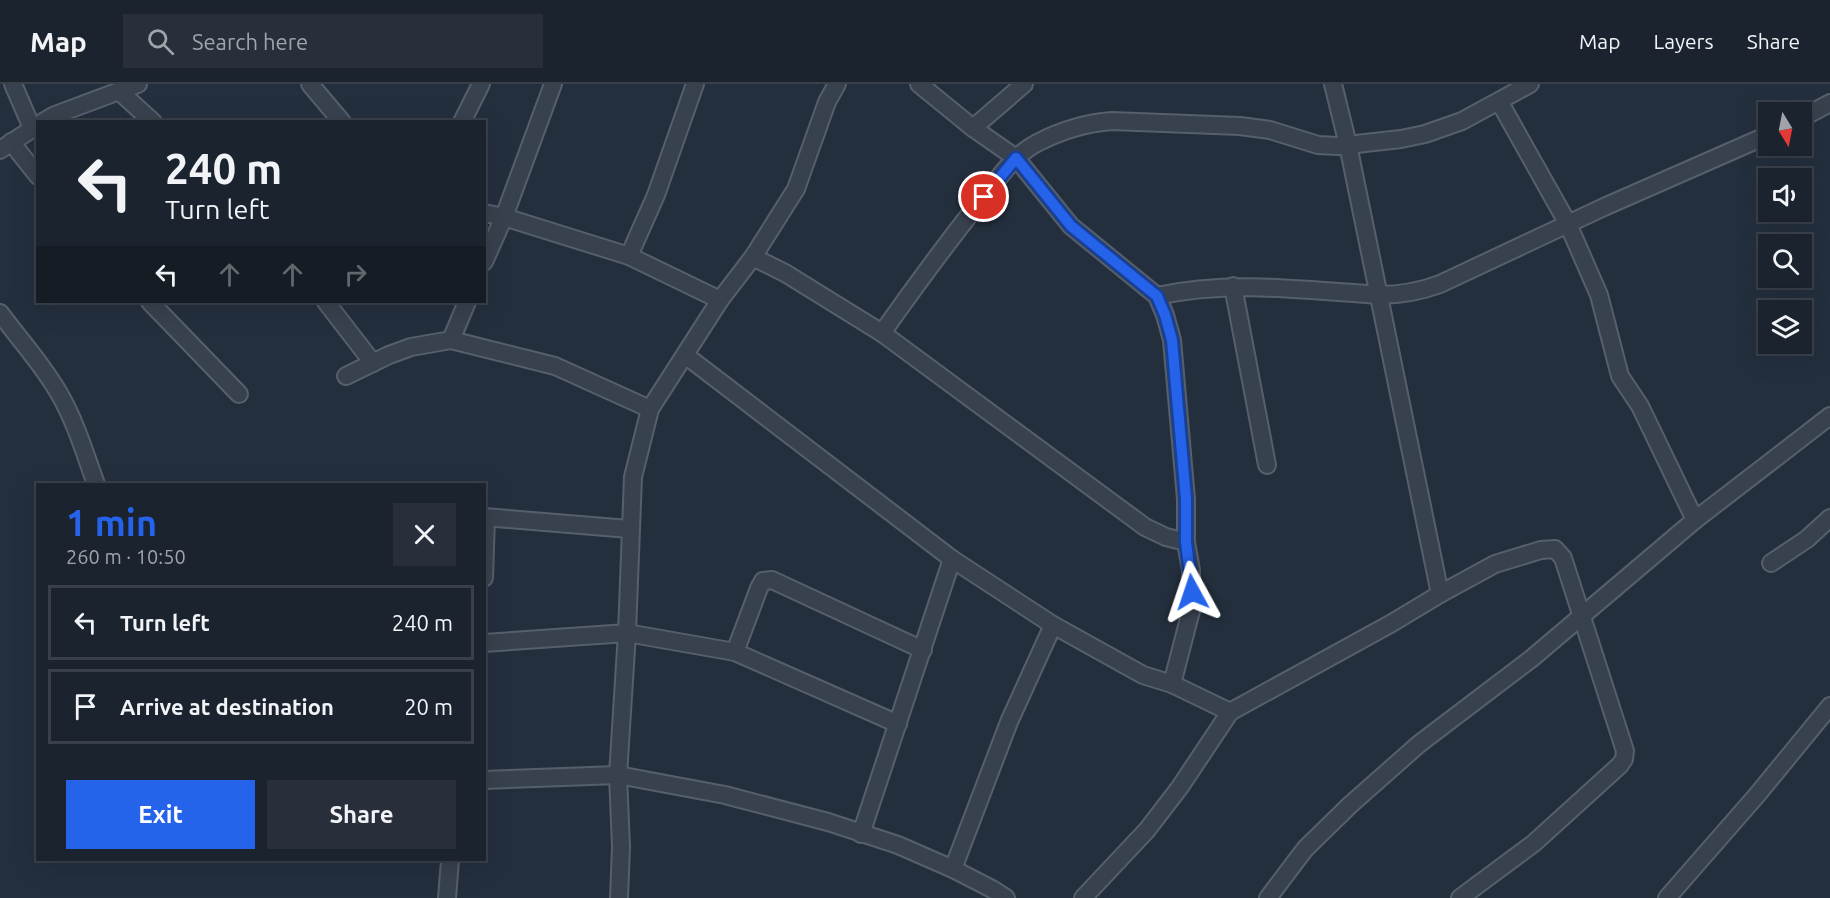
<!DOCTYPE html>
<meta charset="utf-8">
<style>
:root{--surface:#1b232e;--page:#282f3a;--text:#f1f3f6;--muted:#a0a4aa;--line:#39404a;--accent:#2563eb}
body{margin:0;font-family:Ubuntu,sans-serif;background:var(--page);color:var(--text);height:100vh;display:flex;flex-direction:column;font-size:22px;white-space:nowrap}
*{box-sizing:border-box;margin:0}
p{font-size:20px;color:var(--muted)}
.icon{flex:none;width:33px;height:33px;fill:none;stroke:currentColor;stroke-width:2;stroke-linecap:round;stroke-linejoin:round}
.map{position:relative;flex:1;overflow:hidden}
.sheet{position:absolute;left:36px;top:399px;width:450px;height:378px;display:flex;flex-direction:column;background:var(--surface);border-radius:0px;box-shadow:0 6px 24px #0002,0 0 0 2px var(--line)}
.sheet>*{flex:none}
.guide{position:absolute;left:36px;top:36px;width:450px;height:183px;border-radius:0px;box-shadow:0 6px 24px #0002,0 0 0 2px var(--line);background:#1b232e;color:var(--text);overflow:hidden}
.needle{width:39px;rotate:170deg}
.fabs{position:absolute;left:1758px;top:18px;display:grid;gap:12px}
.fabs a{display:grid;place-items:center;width:54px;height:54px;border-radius:0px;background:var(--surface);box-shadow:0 6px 24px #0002,0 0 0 2px var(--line);font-size:30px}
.pin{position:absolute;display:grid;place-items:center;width:51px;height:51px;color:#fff;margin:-26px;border:3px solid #fff;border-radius:50%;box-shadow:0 2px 6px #0007}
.me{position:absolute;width:66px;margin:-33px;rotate:355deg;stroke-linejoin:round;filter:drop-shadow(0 0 4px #0008)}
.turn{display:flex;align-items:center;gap:21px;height:126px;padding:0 30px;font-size:27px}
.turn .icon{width:78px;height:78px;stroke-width:2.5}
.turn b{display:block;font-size:42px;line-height:51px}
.lanes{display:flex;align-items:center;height:57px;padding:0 30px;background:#0003;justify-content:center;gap:30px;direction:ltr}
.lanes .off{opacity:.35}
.round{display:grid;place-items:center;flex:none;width:63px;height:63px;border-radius:0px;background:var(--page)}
.headline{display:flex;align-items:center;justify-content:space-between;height:102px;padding:0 30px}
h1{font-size:36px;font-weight:600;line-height:45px;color:var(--accent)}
.primary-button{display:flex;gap:12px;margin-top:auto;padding:12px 30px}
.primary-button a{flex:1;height:69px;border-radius:0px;background:var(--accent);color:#fff;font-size:24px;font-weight:600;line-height:69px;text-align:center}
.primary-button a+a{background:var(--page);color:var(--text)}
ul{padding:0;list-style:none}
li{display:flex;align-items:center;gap:18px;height:75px;margin:0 12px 9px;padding:0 18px;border:3px solid var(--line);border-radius:0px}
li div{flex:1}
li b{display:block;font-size:22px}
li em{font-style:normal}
header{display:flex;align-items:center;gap:36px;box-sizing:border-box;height:84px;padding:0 30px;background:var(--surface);border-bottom:2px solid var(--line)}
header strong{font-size:28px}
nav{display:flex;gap:33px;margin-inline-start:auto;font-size:21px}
.search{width:420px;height:54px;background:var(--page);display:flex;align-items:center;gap:15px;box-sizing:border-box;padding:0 21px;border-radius:0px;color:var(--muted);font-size:22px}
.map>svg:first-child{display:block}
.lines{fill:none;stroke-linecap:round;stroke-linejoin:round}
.minor-casing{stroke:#565f6c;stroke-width:20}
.minor{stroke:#38414e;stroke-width:16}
.route-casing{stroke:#184099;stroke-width:15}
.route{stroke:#2563eb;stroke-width:10}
</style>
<header>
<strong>Map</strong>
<div class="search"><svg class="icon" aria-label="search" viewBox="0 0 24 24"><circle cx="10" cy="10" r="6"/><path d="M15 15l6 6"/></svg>Search here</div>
<nav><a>Map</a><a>Layers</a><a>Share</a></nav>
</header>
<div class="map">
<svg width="1830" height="814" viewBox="0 0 1830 814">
<rect width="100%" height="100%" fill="#242f3e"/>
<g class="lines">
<defs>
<g id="minor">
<path d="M 13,0 L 32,44"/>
<path d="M 310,0 L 342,38"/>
<path d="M 919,0 L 973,44 L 1016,74 L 1071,142 L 1157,212 L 1165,231 L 1172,256 L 1186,415 L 1186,458"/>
<path d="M 1333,0 L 1348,61 L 1440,510"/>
<path d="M 119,7 L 153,38"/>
<path d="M 1499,17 L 1568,140 L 1599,211 L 1620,292 L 1640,322 L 1695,436"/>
<path d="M 1802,34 L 1830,19"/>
<path d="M 43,38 L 55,31 L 138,0"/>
<path d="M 462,38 L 481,0"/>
<path d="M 973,44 L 1024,0"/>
<path d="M 11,58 L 38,92"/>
<path d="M 0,66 L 38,41"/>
<path d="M 484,129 L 504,133 L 629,172 L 720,216"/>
<path d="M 629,172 L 656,111 L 695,0"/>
<path d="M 753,173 L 796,105 L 827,18 L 837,0"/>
<path d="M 484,178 L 504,133 L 553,0"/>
<path d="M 1233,202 L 1267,381"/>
<path d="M 1157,212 C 1230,196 1304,206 1378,211 C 1401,211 1419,208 1440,200 L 1604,123 L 1768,51"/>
<path d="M 150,218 L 239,310"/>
<path d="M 326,218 L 373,279"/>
<path d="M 0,229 C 20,256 44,282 60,311 C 76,339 85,370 96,400"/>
<path d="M 882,249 C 913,205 944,163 977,121 C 995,99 1012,72 1037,59 C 1060,47 1086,39 1112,37 L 1240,42 L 1270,46 L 1318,61 L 1338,62 L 1401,55 L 1425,50 L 1462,37 L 1530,0"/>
<path d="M 451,256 L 467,218"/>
<path d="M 685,271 L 952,475 L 1053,541 L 1143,591 L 1172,600"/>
<path d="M 346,292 L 389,271 L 411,263 L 451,256 L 555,282 L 650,325"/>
<path d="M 484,433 L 629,445"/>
<path d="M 1771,479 L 1807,455 L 1830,434"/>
<path d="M 484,494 L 486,434"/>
<path d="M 484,559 L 627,549 L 735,568 L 898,640"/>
<path d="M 735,568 L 759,504 L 763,497 L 772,496 L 923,566"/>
<path d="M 484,696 L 618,691 L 725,711 L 828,738 L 898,761 L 953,785 L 992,805 L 1006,814"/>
<path d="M 861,750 L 952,475"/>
<path d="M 953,785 L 1009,638 L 1053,541"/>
<path d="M 447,814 L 450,776"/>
<path d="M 619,814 L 621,763 L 618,691 L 627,549 L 633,393 L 650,325 L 720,216 L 753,173 L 785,189 L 882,249 L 1145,443 L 1166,453 L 1186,458 L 1191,486 L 1192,523 L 1172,600 L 1230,628"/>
<path d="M 1083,814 L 1147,746 L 1180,703 L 1230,628 L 1392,539 L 1440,510 L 1495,480 L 1541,466 L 1555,465 L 1563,474 L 1625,667 L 1624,675 L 1620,681 L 1534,759 L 1460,814"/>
<path d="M 1268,814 L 1305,765 L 1350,721 L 1419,660 L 1531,575 L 1695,436 L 1830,332"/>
<path d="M 1667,814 L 1757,711 L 1830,622"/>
</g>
</defs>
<use href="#minor" class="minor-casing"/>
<use href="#minor" class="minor"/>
</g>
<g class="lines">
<defs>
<path id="route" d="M 984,113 L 1016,74 L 1071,142 L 1157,212 L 1165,231 L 1172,256 L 1186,415 L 1186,458 L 1192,508"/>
</defs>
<use href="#route" class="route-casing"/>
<use href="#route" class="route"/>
</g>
</svg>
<div class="fabs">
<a><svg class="needle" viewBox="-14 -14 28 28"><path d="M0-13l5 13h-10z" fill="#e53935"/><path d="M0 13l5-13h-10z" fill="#a0a4aa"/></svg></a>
<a><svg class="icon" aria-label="sound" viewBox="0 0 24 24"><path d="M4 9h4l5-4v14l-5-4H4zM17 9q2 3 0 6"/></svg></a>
<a><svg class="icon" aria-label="search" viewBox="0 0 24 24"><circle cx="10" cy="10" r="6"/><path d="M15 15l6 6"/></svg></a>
<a><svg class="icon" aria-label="layers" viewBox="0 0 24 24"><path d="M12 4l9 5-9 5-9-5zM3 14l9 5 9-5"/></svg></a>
</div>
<div class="pin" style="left:984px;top:113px;background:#d93025"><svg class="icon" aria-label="arrive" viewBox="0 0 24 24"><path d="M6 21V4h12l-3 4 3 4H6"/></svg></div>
<svg class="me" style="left:1192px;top:508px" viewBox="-20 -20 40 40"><path d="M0-17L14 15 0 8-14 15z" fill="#2563eb" stroke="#fff" stroke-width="4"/></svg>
<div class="guide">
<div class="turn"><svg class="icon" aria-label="left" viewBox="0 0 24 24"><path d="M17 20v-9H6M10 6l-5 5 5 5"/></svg><div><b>240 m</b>Turn left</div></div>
<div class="lanes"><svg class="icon" aria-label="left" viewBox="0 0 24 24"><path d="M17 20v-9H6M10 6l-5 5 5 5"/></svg><svg class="icon off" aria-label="ahead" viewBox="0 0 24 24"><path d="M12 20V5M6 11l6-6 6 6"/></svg><svg class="icon off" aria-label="ahead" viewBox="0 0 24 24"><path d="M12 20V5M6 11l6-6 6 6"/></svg><svg class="icon off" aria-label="right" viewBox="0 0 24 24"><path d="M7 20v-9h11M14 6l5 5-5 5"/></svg></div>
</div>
<section class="sheet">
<div class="headline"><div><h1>1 min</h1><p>260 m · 10:50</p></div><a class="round"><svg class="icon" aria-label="close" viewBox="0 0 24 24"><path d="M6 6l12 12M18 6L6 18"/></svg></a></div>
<ul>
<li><svg class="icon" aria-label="left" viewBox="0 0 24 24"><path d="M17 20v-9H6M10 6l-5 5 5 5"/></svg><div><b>Turn left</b></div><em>240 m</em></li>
<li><svg class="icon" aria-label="arrive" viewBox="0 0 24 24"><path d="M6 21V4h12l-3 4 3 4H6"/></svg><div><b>Arrive at destination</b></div><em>20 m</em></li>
</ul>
<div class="primary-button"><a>Exit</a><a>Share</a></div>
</section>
</div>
